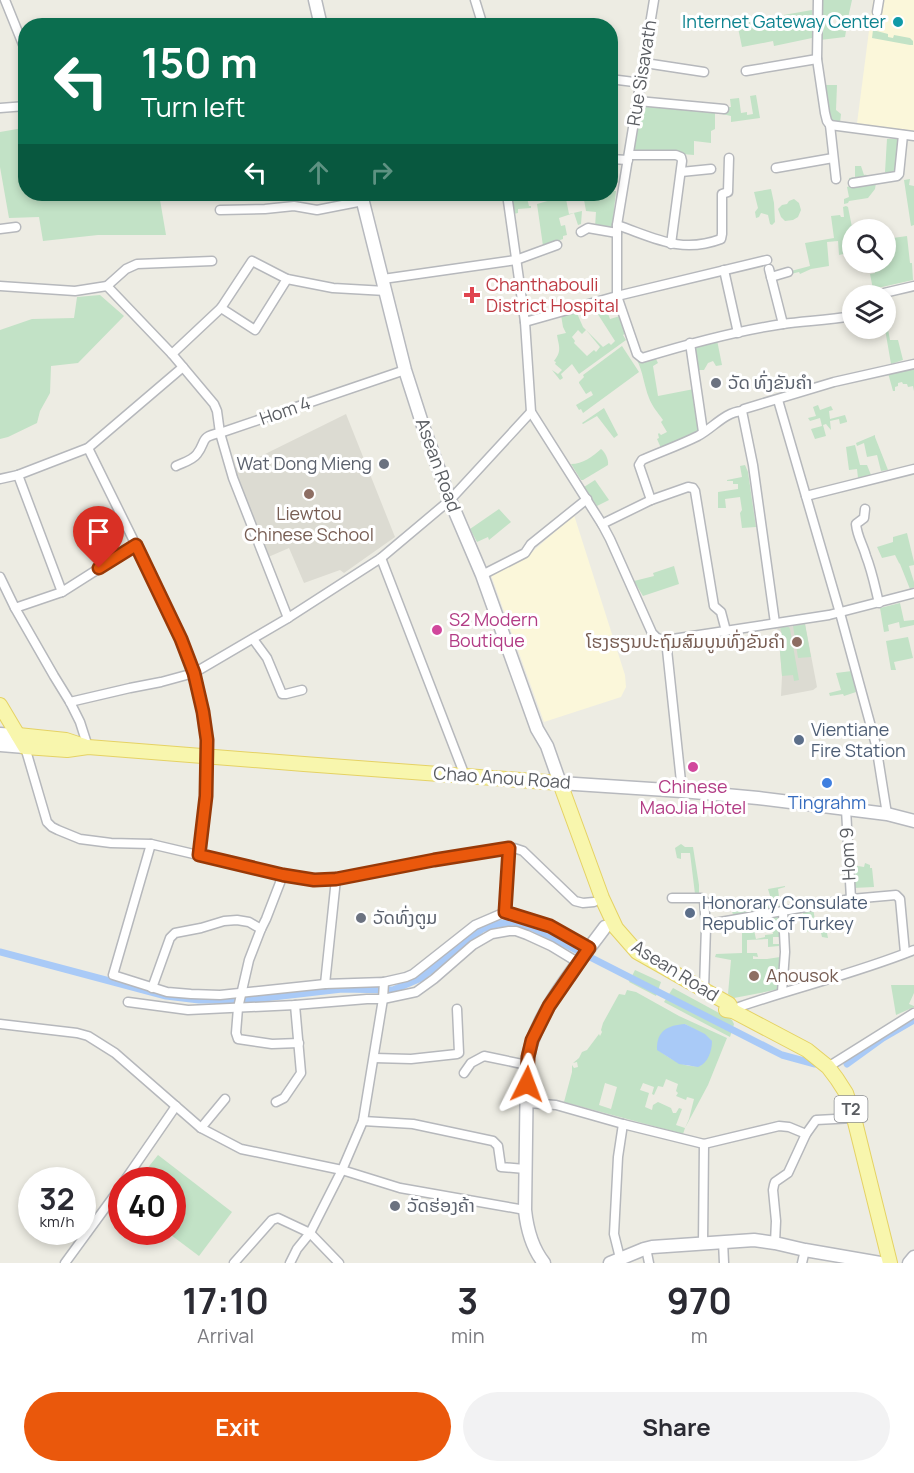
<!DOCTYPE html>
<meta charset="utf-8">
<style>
:root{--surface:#fff;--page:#f2f2f3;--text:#2b2b33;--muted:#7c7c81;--accent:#ea580c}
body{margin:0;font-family:Manrope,"Noto Sans Lao",sans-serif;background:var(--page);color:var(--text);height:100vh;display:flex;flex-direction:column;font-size:22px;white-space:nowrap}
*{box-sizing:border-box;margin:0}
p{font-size:20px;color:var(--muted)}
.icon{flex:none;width:33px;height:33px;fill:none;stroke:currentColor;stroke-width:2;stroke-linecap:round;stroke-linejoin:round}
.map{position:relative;height:1263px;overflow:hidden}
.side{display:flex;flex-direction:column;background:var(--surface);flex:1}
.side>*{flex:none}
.guide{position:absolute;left:18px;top:18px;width:600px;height:183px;border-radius:24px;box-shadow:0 3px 9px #0003;background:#0b6e4f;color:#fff;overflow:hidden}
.buttons{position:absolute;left:842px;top:219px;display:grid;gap:12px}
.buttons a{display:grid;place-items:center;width:54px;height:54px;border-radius:50%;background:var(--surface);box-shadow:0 3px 9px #0003;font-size:30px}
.speed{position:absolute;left:18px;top:1167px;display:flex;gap:12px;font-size:30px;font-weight:700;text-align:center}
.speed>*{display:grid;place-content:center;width:78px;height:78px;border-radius:50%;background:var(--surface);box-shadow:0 3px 9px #0003;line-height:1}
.speed small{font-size:15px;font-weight:400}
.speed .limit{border:9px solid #d22;background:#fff;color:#111}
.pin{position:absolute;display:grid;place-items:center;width:51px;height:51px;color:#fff;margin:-62px -26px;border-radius:50% 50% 50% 0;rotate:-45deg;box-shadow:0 0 6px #0007}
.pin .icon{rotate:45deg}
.me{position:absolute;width:66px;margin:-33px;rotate:3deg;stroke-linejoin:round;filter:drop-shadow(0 0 4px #0008)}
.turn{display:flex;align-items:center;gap:21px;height:126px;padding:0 24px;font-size:27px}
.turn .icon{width:78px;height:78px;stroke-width:2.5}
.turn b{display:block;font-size:42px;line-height:51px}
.lanes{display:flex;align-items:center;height:57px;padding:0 24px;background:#0003;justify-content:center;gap:30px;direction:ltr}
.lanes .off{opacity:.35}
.eta{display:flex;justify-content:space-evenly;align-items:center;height:102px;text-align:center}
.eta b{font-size:36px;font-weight:700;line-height:42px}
.primary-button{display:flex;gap:12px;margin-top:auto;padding:12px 24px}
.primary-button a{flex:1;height:69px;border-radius:36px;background:var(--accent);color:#fff;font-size:24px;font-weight:700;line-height:69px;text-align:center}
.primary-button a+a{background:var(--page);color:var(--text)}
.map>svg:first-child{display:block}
.commercial{fill:#fbf7da}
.education{fill:#dcdbd2}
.green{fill:#c2e2c6;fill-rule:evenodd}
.water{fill:#a9caf7}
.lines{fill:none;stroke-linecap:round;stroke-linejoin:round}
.canal{stroke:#a9caf7;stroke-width:7}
.street-casing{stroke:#b6b8bc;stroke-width:11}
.secondary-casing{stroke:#b7b9be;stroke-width:15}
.primary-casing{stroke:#e5d264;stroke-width:16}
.street{stroke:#fff;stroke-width:8}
.secondary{stroke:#fff;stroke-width:12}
.primary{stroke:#f8f6ad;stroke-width:14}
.route-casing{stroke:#983908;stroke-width:15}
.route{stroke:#ea580c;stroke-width:10}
.culture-dot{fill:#0f9aa8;stroke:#fff;stroke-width:2}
.health-dot{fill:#e0444e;stroke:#fff;stroke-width:2}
.worship-dot{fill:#6b7280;stroke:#fff;stroke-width:2}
.education-dot{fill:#8d6e63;stroke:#fff;stroke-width:2}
.hotel-dot{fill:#d1479c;stroke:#fff;stroke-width:2}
.service-dot{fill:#5c6f8a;stroke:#fff;stroke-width:2}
.shop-dot{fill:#3f7fe0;stroke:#fff;stroke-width:2}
.labels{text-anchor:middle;stroke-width:6;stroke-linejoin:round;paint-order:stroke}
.shield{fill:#fff;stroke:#8c8e92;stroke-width:1.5}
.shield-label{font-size:16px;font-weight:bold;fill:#5b5e63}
.culture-label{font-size:18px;fill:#0d838f;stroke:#fff;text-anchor:end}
.street-label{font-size:18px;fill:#5b5e63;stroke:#fff}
.health-label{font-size:18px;fill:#be3a42;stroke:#fff;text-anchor:start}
.worship-label{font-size:18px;fill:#5b616d;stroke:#fff;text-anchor:start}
.education-label{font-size:18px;fill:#785e54;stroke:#fff}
.hotel-label{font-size:18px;fill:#b23c85;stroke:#fff;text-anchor:start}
.service-label{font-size:18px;fill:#4e5e75;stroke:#fff;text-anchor:start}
.shop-label{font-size:18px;fill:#366cbe;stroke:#fff}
</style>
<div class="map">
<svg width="914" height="1263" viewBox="0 0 914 1263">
<rect width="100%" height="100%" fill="#edece3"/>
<g class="commercial">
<path d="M 873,0 L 914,0 L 914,138 L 856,131 Z"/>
<path d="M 574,515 L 625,675 L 626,687 L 621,697 L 544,722 L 491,575 L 532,552 Z"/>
</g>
<g class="education">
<path d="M 346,414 L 395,537 L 344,573 L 340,570 L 304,583 L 289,548 L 266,558 L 231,469 L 239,467 Z"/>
<path d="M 805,624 L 817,687 L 813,690 L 781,696 L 782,676 L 779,640 L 783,639 L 782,633 L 778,633 L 777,627 L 789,627 Z"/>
</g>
<g class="green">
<path d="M 822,0 L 852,0 L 848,18 L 831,17 L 832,29 L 846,31 L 845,37 L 820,40 Z"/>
<path d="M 812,10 L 812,38 L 774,46 L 773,41 L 742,47 L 737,23 Z"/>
<path d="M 873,30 L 888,34 L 888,37 L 893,38 L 894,35 L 910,38 L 913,41 L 913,45 L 910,45 L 872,38 Z"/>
<path d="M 825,85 L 837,85 L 836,110 L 841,114 L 840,123 L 830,122 L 827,115 Z"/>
<path d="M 756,95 L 760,118 L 731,122 L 731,116 L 722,114 L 721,107 L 731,107 L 730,99 L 739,98 L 741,113 L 747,112 L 747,115 L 753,114 L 750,96 Z"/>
<path d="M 641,105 L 715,111 L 715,129 L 711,131 L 711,143 L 694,141 L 694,155 L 634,150 Z"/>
<path d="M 25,124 L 26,194 L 159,194 L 166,235 L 98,235 L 43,241 L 39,217 L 9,218 L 0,167 L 0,132 L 23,128 Z"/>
<path d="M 901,138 L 899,170 L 894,174 L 887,174 L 885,172 L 887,139 Z"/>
<path d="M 855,166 L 861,166 L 864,175 C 869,174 873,179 876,183 L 875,189 L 868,198 L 849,201 L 848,203 L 844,204 L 844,199 L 849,197 L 847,187 L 850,186 L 849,178 L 855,177 Z"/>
<path d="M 910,179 L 909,185 L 914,186 L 914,225 L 911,226 L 904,180 Z"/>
<path d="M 771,189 L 774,203 L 775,222 L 772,225 L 770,224 L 768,215 L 761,213 L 759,217 L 756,218 L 755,212 L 758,208 L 754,192 Z"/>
<path d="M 611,191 L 616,191 L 612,229 L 595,227 L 596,212 L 586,211 L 583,194 L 610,194 Z"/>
<path d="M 510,194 L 520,194 L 521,199 L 527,198 L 529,206 L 531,206 L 531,208 L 518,209 L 518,213 L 513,214 Z"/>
<path d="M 563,194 L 565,194 L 569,214 L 582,211 L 581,224 L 578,225 L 574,213 L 559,218 L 561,226 L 565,225 L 567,235 L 563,236 L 563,239 L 543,246 L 537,204 L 551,200 L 551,197 Z"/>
<path d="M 794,199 L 799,203 L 801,210 L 798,217 L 793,220 L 785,221 L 781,217 L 778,209 L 782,205 L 787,204 L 789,201 Z"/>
<path d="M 846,206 L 848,207 L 852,227 L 869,226 L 871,226 L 871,229 L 852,230 L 852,252 L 839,255 L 838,241 L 827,242 L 829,266 L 811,269 L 800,274 L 799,272 L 791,274 L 791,271 L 810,266 L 805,243 L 834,238 L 831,216 L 840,215 L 841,217 L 844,217 L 843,207 Z"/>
<path d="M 885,232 L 892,232 L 893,238 L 907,236 L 910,263 L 912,263 L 913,280 L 873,289 L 870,274 L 875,273 L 874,263 L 885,262 Z"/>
<path d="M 100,295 L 124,316 L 78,363 L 51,366 L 50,393 L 40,411 L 37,423 L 8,437 L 0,439 L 0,330 L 32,319 L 74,318 L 77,297 Z"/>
<path d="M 604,303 L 610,319 L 620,316 L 627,332 L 623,335 L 626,340 L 579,374 L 572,364 L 561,374 L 563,378 L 560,380 L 552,370 L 558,374 L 562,370 L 555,364 L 556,362 L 554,361 C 562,351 559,347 557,335 L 566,333 L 563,327 L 561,315 L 576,311 L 583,327 L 603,347 L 609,343 L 611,345 L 615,341 L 592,305 ZM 578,330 L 582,334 L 586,330 L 600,347 L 596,352 L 594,350 L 587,356 L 574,343 L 575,341 L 572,337 Z"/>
<path d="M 887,324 L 890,340 L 898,340 L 903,360 L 891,364 L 885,329 L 885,325 Z"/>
<path d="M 717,340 L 722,365 L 716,366 L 713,361 L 708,363 L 704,370 L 697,370 L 693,345 Z"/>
<path d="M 622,346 L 639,372 L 583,413 L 581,409 L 579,410 L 576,405 L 593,395 L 591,391 L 586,394 L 579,383 L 579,382 L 584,377 L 583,375 Z"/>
<path d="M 656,359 L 658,363 L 653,366 L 658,396 L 694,389 L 699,430 L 661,448 L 657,439 L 659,438 L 658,434 L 659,433 L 661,435 L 667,432 L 661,422 L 663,420 C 658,413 652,406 649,398 C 644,385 643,372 637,360 Z"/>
<path d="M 914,368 L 914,391 L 913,386 L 908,387 L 907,384 L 903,384 L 902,382 L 898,383 L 898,386 L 895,387 L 895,391 L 893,391 L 888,373 Z"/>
<path d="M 818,405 L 820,410 L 831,406 L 833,410 L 829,411 L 830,419 L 845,415 L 847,421 L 847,422 L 840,424 L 839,419 L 830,421 L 831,430 L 826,424 L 823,425 L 826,436 L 815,439 L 811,429 L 822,426 L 820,418 L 810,421 L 808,418 L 816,416 L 813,407 Z"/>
<path d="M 604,408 L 618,435 L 614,438 L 597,416 L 583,424 L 582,423 Z"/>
<path d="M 875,435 L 875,437 L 888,470 L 881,471 L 877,455 L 867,457 L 864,443 L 857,446 L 856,443 Z"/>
<path d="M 855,445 L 860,465 L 867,465 L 871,475 L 858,478 L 857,469 L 849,470 L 846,447 Z"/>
<path d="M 601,449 C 605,452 609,460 608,465 L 583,480 L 581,480 L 571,464 C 583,464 592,457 601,449 Z"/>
<path d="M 745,465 L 748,472 L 756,527 L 742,528 L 740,513 L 742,510 L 740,497 L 725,499 L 726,508 L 718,508 L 718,492 L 738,489 L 738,484 L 733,484 L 733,481 L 727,481 L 727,480 L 742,477 L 740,466 Z"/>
<path d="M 595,480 L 609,500 L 597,506 L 584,487 Z"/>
<path d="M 499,509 L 511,522 L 489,540 L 488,537 L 477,542 L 470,529 Z"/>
<path d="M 907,533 L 914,562 L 914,565 L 909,566 L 914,582 L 914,587 L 910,589 L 900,564 L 899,563 L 895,555 L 882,558 L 877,547 L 893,542 L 893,537 Z"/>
<path d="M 674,566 L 679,584 L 643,596 L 634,581 L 654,576 L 653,573 Z"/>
<path d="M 900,603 L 904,621 L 914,620 L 914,625 L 900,628 L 899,622 L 888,625 L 889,631 L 884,632 L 880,608 Z"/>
<path d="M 805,624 L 811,657 L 798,658 L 793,626 Z"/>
<path d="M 780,627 L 789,627 L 790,629 L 799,680 L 794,681 L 793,675 L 782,676 L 779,640 L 783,639 Z"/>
<path d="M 908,637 L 913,658 L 894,662 L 896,670 L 891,670 L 886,641 Z"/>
<path d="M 852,671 L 856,692 L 844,696 L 843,694 L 830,696 L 829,693 L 841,690 L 836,673 Z"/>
<path d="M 681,844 L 685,847 L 693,847 L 699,885 L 699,899 L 695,894 L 690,853 L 681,853 L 681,859 L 677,858 L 675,848 Z"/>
<path d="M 865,863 L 870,865 L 870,868 L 872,868 L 874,887 L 853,888 L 852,865 L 864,867 Z"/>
<path d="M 785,886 L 785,887 L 778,889 L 780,904 L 788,905 L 789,907 L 735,915 L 732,913 L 734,910 L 747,907 L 747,902 L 759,903 L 761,905 L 767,904 L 767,901 L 771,899 L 768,889 Z"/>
<path d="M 813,908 L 816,926 L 825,923 L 828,938 L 822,937 L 820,929 L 804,932 L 803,910 Z"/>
<path d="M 779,916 L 779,937 L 773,937 L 773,944 L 779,944 L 779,946 L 768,947 L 768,939 L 747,940 L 747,953 L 757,953 L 758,957 L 753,956 L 753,959 L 767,959 L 780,957 L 780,989 L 734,998 L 728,994 L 731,960 L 715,957 L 716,954 L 742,953 L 742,922 ZM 771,923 L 773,934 L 765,935 L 765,937 L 756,939 L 753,926 Z"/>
<path d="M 635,970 L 661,982 L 656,996 L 629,982 Z"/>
<path d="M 891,985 L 914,985 L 914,993 L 909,1004 L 914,1006 L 914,1007 L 896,1015 Z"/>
<path d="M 673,988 L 732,1020 L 734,1024 L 730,1037 L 664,1002 Z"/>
<path d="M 627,990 L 636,992 L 679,1016 L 727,1038 L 708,1085 L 685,1128 L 683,1134 L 564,1102 L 572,1072 L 572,1065 L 574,1068 L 578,1067 L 577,1062 L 573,1063 L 579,1058 L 582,1052 L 587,1050 L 599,1034 L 600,1036 L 602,1032 L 601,1030 L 603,1023 L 619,994 L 625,995 ZM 685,1024 L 692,1028 L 702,1065 C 688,1070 672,1060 661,1052 ZM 666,1079 L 678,1084 L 676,1091 L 678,1093 L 676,1096 L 686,1100 L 687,1097 L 694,1099 L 689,1119 L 685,1128 L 676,1125 L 682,1109 L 679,1108 L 676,1113 L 673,1113 L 671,1108 L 658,1102 L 653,1105 L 652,1110 L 645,1107 L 649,1093 L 640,1090 L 643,1083 L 654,1087 L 652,1094 L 654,1095 L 658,1086 L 663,1087 ZM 605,1083 L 617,1087 L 611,1109 L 599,1105 Z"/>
<path d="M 158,1155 L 232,1212 L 199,1256 L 167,1232 L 172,1232 L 172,1180 L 138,1180 Z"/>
</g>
<path class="water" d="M 685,1024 L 705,1034 L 712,1041 C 712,1051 708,1063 698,1067 L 679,1064 L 657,1050 C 656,1031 668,1025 685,1024 Z"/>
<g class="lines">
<g class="canal">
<path d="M 0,952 L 166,996 L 199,1000 L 247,1000 L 342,989 L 393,990 L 421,978 L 482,929 L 498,924 L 513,922 L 533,928 L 782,1055 L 815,1064"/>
<path d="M 847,1064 L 883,1038 L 914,1020"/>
</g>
<defs>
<g id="street">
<path d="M 5,0 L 26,52"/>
<path d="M 475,0 L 483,26"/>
<path d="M 654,0 L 617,225 L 617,296 L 637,354 L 642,358 C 688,344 735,331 783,324 C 806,321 829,320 852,316"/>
<path d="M 818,0 L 817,59 L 825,113 L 827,121 L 830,125 L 836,179"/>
<path d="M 877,12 L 879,0"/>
<path d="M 645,63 L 704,72"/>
<path d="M 746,71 L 817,59"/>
<path d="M 610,79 L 642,83"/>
<path d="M 638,101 L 724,109"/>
<path d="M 0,108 L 26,106"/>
<path d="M 830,125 L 914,136"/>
<path d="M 629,155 L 676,155 L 681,157 L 682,161 L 671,244"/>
<path d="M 610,159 L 628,160"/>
<path d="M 776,168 L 833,158"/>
<path d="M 681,172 L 711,169"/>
<path d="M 853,183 L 897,176 L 899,174 L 903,135"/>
<path d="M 507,194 L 525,322 L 531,412 L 602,524 L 610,539 L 652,633 L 657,638 L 666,640 L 829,615 L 914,593"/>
<path d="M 220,210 L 265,209 L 294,206 L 317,210 L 363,201"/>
<path d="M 617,225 C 655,238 681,254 721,239 L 722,234 L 722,194 L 728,192 L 729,158"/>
<path d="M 0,229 L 16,227"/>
<path d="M 581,232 L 588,228 L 617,233"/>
<path d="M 769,269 L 783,324"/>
<path d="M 724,270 L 738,333"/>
<path d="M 771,277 L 788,272"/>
<path d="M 383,279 L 516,260 L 557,245"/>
<path d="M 0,286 L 75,291 L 107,286 L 172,354 L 214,404 L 217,411 L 220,433 L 233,478 L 288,618"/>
<path d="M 107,286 L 126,269 L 137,264 L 212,261"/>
<path d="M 883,296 L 884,293 L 914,286"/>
<path d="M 221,308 L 255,330 L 287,279"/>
<path d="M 525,322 L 617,296 L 767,260"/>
<path d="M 690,343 L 703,432"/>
<path d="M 172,354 L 221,308 L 252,261 L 287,279 L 333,288 L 386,291"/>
<path d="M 778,400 L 840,613 L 876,745 L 887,814"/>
<path d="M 742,411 L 753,465 L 775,623"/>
<path d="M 88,448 L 167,608 L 181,639 L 194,673 L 203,712 L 207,740 L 206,796 L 199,855"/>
<path d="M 176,466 C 182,463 193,460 197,454 C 207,441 199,437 220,433 L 405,370"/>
<path d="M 18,475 L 62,592"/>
<path d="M 0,479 L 18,475 L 88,448 L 183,367"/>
<path d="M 806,496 L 914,469"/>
<path d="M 651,500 L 639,465 L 642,460 C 660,452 680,445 698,436 C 713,428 725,412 742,411 L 744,409 L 834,382 L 914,364"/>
<path d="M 865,509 L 864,518 L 856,524 C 857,536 863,545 866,556 C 872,571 875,587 879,603"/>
<path d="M 602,524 L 651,500 L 688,487 L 693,488 L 695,491 L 714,606 L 721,612 L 726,631"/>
<path d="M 381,558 L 465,776"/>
<path d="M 482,575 L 525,553 L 531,544 L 587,499"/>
<path d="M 0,577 L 15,608 L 54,676 L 70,702 L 80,722 L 88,747"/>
<path d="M 15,608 L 62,592 L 136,545"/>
<path d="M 253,639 L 267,658 L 282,694 L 286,694 L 302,690"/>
<path d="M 666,640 L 682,791"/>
<path d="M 70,702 L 130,688 L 161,682 L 194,673 L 288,618 L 381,558 L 450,500 L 531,412"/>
<path d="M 25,747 L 47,822 L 52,827 L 58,830 L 80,839 L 111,843 L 151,844 L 283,875 L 313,880 L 336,879 L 505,848 L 514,848 L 523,851 L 575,901 L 583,903 L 594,902"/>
<path d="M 846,809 L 851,899"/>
<path d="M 151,844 L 113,975 L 167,992 L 191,994 L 220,995 L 325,984 L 384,982 L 406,977 L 413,974 L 475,925 L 503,913 L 550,926 L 589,948"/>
<path d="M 283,875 L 266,919 L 261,929 L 249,960 L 238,1008 L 236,1033 L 238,1039 L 272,1044 L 299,1043"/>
<path d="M 672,898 L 701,898 L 704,900 L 706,927"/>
<path d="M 505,912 L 509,848"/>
<path d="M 325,984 L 336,879"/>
<path d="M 152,988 L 170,938 L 175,933 L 201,928 L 224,921 L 237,920 L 249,922 L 261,929"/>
<path d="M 704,989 L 706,927 L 709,924 L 851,899 L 896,895 L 900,899 L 905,953"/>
<path d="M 782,992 L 785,952 L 783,912"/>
<path d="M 128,1002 L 188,1010 L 295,1005 L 367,999 L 383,999 L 416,992 L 434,979 L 473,945 L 492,934 L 509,931 L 516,931 L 527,935 L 551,946 L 579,963"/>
<path d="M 733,1011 L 739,1007 C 797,987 857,973 914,950"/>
<path d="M 0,1024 L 77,1033 L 88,1036 L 115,1053 L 201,1128 L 241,1149 L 342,1170 L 400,1188 L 525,1210"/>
<path d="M 374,1058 L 411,1059 L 457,1054 L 459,1053 L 457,1009"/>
<path d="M 828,1067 L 914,1013"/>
<path d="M 464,1073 L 471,1063 L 484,1056 L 527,1065"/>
<path d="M 276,1102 L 284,1098 L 301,1073 L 295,1005"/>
<path d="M 527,1103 L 556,1105 L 623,1124 L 704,1144 L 779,1126 L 789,1127 L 806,1134"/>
<path d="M 363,1121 L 413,1124 L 493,1141 L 498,1146 L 501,1167 L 525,1169"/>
<path d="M 201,1128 L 225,1099"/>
<path d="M 125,1180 L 176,1106"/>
<path d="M 723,1241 L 724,1263"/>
<path d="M 703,1243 L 704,1144"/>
<path d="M 775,1243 L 776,1221 L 773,1190 L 774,1185 L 775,1182 L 788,1173 L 806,1134 L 816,1120 L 854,1118"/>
<path d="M 646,1248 L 649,1263"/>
<path d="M 620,1258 L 614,1234 L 618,1157 L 623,1124"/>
<path d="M 65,1263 L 122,1185"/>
<path d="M 234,1263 L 272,1220 L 278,1218 L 310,1233 L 339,1263"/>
<path d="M 290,1263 L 297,1249 L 310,1233 L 342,1170 L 363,1121 L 383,999 L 384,982"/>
<path d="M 802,1263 L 805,1250"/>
</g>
<g id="secondary">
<path d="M 315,0 L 321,26"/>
<path d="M 361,194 L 405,370 L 423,426 L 450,500 L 482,575 L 537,729 L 547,746 L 560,783 L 682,791 L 758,798 L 887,814 L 914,821"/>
<path d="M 0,734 L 18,735"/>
<path d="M 0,745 L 25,747"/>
<path d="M 544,1263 C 532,1248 527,1229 525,1210 L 527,1065 C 531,1018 578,964 605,927"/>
<path d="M 610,1263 L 644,1249 L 652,1247 L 754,1240 L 775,1243 L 805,1250 L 880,1263"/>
<path d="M 909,1263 L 914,1257"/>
</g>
<g id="primary">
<path d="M 0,705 L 25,747 L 67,750 L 88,747 L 304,764 L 560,783 L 602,898 L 616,928 L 637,952 L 729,1004 L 733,1011"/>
<path d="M 18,735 L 66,740 L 84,746"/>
<path d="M 726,1010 L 733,1011 L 807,1050 L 828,1067 L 837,1079 L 846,1093 L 854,1118 L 890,1263"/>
</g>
</defs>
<use href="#street" class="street-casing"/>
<use href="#secondary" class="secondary-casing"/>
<use href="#primary" class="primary-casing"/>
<use href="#street" class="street"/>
<use href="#secondary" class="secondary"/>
<use href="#primary" class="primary"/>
</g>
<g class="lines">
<defs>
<path id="route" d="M 99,568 L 136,545 L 181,639 L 194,673 L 203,712 L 207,740 L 206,796 L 199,855 L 283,875 L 314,880 L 336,879 L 434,860 L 509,848 L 505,912 L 550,926 L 589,948 L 549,1006 L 532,1040 L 528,1057 L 527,1084"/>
</defs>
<use href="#route" class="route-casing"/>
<use href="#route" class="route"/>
</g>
<circle class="culture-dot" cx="898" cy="22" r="6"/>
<path class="health-dot" d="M469 286h6v6h6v6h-6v6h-6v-6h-6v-6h6z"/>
<g class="worship-dot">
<circle cx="716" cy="383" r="6"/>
<circle cx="384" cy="464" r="6"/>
<circle cx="361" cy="918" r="6"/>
<circle cx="395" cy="1206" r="6"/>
</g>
<g class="education-dot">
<circle cx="309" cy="494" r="6"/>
<circle cx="797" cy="642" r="6"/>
<circle cx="754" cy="976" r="6"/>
</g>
<g class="hotel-dot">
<circle cx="437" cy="630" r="6"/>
<circle cx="693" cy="767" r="6"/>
</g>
<g class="service-dot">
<circle cx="799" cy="740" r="6"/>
<circle cx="690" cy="913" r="6"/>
</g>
<circle class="shop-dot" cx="827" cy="783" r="6"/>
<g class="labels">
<rect class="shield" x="834.5" y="1096" width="33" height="26" rx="4.5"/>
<g class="shield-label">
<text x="851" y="1115">T2</text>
</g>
<g class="culture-label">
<text x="886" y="28">Internet Gateway Center</text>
</g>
<g class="street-label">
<text transform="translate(642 73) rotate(-81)" y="6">Rue Sisavath</text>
<text transform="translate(285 411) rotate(-19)" y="6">Hom 4</text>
<text transform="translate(438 465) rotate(70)" y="6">Asean Road</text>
<text transform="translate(502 778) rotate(4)" y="6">Chao Anou Road</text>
<text transform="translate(848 854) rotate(-93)" y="6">Hom 9</text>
<text transform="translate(675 971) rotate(32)" y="6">Asean Road</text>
</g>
<g class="health-label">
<text x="486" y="291">Chanthabouli<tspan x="486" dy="21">District Hospital</tspan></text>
</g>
<g class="worship-label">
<text x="728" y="389">ວັດ ທົ່ງຂັນຄຳ</text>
<text x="372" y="470" text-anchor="end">Wat Dong Mieng</text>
<text x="373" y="924">ວັດທົ່ງຕູມ</text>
<text x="407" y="1212">ວັດຮ່ອງຄ້າ</text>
</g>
<g class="education-label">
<text x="309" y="520">Liewtou<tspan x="309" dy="21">Chinese School</tspan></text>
<text x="785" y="648" text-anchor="end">ໂຮງຮຽນປະຖົມສົມບູນທົ່ງຂັນຄຳ</text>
<text x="766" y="982" text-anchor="start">Anousok</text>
</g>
<g class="hotel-label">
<text x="449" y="626">S2 Modern<tspan x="449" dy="21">Boutique</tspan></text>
<text x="693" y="793" text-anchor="middle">Chinese<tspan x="693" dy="21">MaoJia Hotel</tspan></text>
</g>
<g class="service-label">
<text x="811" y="736">Vientiane<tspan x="811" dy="21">Fire Station</tspan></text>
<text x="702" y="909">Honorary Consulate<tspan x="702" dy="21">Republic of Turkey</tspan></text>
</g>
<g class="shop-label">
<text x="827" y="809">Tingrahm</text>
</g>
</g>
</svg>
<div class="buttons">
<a><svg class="icon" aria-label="search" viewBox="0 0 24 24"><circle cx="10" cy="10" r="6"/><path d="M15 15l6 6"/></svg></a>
<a><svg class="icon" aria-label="layers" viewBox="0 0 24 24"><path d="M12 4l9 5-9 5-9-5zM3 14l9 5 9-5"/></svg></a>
</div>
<div class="speed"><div>32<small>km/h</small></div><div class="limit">40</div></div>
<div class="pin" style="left:99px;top:568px;background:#d93025"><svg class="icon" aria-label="arrive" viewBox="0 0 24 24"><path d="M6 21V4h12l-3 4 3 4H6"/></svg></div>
<svg class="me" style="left:527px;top:1084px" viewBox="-20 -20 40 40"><path d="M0-17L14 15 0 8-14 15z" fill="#ea580c" stroke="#fff" stroke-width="4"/></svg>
<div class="guide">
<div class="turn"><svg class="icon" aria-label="left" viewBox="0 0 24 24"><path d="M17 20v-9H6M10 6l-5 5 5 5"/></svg><div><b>150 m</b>Turn left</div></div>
<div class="lanes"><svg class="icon" aria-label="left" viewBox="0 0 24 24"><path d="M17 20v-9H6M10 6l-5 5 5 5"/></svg><svg class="icon off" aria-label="ahead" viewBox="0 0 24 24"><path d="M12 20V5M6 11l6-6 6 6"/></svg><svg class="icon off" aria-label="right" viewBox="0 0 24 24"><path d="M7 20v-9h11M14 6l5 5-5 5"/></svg></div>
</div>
</div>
<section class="side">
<div class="eta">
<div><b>17:10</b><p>Arrival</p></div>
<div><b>3</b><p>min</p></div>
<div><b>970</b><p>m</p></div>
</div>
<div class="primary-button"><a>Exit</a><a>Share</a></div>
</section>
